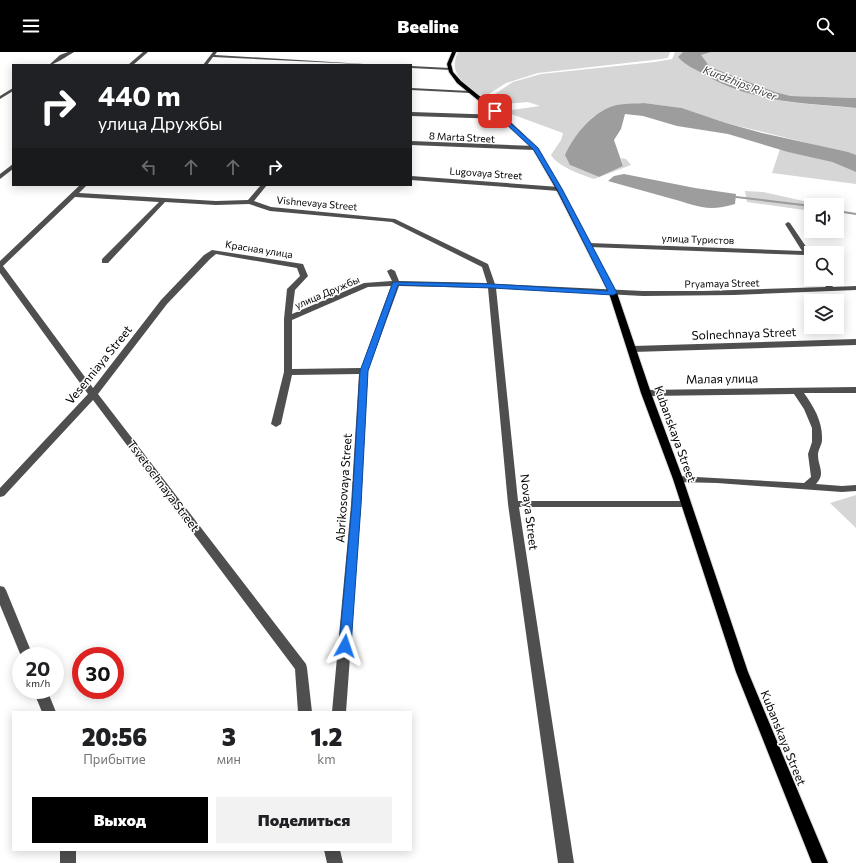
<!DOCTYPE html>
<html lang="ru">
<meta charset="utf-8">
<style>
:root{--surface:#fff;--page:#f2f2f2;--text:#202124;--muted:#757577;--accent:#000}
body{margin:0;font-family:Commissioner,sans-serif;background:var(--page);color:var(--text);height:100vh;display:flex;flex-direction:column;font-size:15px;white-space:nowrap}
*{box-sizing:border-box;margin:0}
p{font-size:13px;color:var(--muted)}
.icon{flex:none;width:22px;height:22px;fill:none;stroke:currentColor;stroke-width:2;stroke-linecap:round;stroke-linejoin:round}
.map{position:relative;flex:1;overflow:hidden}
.side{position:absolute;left:12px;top:659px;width:400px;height:140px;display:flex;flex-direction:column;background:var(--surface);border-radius:0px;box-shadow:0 2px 10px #0003}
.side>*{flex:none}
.guide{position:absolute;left:12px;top:12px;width:400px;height:122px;border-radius:0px;box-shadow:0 2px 10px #0003;background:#202124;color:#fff;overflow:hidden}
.tools{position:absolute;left:804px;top:146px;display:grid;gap:8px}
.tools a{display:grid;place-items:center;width:40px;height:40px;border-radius:0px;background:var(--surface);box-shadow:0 2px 10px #0003;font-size:20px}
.speed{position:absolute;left:12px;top:595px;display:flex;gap:8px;font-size:20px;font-weight:700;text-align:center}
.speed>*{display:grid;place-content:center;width:52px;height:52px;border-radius:50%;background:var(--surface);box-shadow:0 2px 10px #0003;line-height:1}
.speed small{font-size:10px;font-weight:400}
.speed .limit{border:6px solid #d22;background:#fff;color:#111}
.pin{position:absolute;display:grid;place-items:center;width:34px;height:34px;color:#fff;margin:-17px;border-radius:8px;box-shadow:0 2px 6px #0006}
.me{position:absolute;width:44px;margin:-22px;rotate:5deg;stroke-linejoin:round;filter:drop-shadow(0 0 3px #0008)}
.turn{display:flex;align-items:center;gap:14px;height:84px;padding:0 20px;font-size:18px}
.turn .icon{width:52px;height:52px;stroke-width:2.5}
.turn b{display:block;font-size:28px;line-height:34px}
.lanes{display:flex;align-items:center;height:38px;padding:0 20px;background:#0003;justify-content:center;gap:20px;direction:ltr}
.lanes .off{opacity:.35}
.eta{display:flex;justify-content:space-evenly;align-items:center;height:68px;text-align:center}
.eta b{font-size:24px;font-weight:800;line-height:28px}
.cta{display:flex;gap:8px;margin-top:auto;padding:8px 20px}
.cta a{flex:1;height:46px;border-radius:0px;background:var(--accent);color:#fff;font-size:16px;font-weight:800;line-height:46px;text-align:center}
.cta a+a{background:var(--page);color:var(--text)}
header{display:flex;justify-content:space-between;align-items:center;height:52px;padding:0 20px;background:var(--accent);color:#fff;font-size:18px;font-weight:800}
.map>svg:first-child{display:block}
.green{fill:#d6d6d6}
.water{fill:#9d9d9d}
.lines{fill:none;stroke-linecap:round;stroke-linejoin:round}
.stream{stroke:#9d9d9d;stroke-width:2}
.major-casing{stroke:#dbdbdb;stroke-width:2}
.minor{fill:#4f4f4f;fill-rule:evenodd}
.major{fill:#000;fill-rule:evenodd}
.route{fill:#1a73e8;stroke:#114b97}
.labels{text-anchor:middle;stroke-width:3;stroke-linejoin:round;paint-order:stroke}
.far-street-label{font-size:10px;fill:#000;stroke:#fff}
.far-water-label{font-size:11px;font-style:italic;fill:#3e3e3e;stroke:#fff}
.street-label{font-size:12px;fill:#000;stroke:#fff}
</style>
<header><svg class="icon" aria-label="menu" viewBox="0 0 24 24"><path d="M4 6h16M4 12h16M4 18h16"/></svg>Beeline<svg class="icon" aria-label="search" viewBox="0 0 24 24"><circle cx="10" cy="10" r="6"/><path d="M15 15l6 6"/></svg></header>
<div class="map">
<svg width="856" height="811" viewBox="0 0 856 811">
<rect width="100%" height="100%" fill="#fff"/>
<g class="green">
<path d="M 458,0 L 670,0 L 668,6 L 662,7 L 538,21 L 506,31 L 489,42 L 478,43 C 463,30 448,21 458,0 Z"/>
<path d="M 675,0 L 683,0 L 679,5 C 686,14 697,18 707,24 C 754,51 803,51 856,56 L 856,103 L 726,71 L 682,56 L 644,51 L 613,54 L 592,66 L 583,77 L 570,113 L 599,125 L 623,114 L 621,106 L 626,107 L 631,113 L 594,127 C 582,123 557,114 551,103 L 561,88 L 563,81 L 511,62 L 512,58 L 540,54 L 528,50 L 504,52 L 487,47 L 513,30 L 541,22 L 655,10 L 672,7 Z"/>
<path d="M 711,0 L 856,0 L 856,46 L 791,44 L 775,40 L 710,15 L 700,3 Z"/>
<path d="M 780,97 L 832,110 L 856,120 L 856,132 L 772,121 Z"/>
<path d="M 745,139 L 763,140 L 822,153 L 811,153 L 811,159 L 747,150 Z"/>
<path d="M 856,443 L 856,476 L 830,451 Z"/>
</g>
<g class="water">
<path d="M 683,0 L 711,0 L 701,3 L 710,15 L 775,40 L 791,44 L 856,46 L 856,56 C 801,50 757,52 707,24 C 697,18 686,14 678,5 Z"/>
<path d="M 644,51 L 682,56 L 726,71 L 762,81 L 848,100 L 856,103 L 856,120 L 832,110 L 788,100 L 728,82 L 677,74 L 643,64 L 625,62 L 621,77 L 614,88 L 623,114 L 599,125 L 570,113 L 565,103 C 574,83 592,61 613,54 C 623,51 635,52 644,51 Z"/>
<path d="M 624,122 L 695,136 L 736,142 L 735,152 C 706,161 696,153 669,146 C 649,140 628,135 608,129 L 614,124 Z"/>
</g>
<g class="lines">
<g class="stream">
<path d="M 736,145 L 811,154"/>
<path d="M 837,159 L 856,162"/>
</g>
<defs>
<path id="major" d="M 452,0 L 456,0 L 451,12 L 453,20 L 461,29 L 504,64 L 538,96 L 562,137 L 617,241 L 651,341 L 683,427 L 748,620 L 828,811 L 812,811 L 736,620 L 673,427 L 641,341 L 609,241 L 556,137 L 533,97 L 500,66 L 457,31 L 449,20 L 447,12 Z"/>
</defs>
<use href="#major" class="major-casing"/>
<g class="minor">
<path d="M 68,0 L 74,0 C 69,3 54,13 49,13 L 60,3 Z"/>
<path d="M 143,0 L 148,0 L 133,13 L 128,13 Z"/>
<path d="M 213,0 L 217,0 L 215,3 L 380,13 L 213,5 L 207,13 L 203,13 Z"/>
<path d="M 411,14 L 450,16 L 452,17 L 450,18 L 411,16 Z"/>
<path d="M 13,36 L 13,39 L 0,47 L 0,44 Z"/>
<path d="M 411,36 L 470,39 L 472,40 L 470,41 L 411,38 Z"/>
<path d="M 411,60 L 502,63 L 505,65 L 502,67 L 411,64 Z"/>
<path d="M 411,89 L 535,94 L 538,96 L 535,98 L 411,93 Z"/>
<path d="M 13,112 L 13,117 L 0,127 L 0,122 Z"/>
<path d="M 411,124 L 559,135 L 562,137 L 559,139 L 411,128 Z"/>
<path d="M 80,133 L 87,133 L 79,141 L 216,149 L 248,148 L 261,133 L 267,133 L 254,149 L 271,155 L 395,167 L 488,212 L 495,232 L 643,239 L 704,239 L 826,235 L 820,227 L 828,227 L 833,235 L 856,234 L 856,238 L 734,243 L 643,244 L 496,236 L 518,449 L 686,449 L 691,452 L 686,455 L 519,455 L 574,811 L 558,811 L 508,452 L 488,236 L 399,234 L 368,319 L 361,453 L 346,660 L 332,660 L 351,453 L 359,322 L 292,323 L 281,372 L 276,375 L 271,372 L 284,320 L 284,267 L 287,237 L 300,224 L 297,216 L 216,202 L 210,207 L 167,252 L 98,342 L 306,612 L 307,616 L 312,660 L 298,660 L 295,617 L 93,348 L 4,444 L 0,445 L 0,436 L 88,342 L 0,221 L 0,209 ZM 75,145 L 159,150 L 102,207 L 102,211 L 108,211 L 165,150 L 216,153 L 249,152 L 270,159 L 392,170 L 482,215 L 487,231 L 399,229 L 395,219 L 391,217 L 387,219 L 392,229 L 364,231 L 292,262 L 295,238 L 308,224 L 303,212 L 212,198 L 204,203 L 161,248 L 93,336 L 3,214 ZM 391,234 L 361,316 L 292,317 L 292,268 L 368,235 Z"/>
<path d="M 788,170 L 790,171 L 811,202 L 811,209 L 808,209 L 805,203 L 589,195 L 585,193 L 589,191 L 802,199 L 785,172 Z"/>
<path d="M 856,287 L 856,293 L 633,300 L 629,297 L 633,294 Z"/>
<path d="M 856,335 L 856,341 L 804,341 C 814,355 823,370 822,388 C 822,393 818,397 818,403 C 818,414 826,422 816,432 L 842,434 L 856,433 L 856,439 L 842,440 L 717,431 L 678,430 L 673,427 L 678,424 L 804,431 L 811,425 L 808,402 L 812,390 L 812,376 L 804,357 L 794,342 L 646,344 L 641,341 L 646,338 Z"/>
<path d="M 0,534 L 4,535 L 6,538 L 33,604 L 21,604 L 0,553 Z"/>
<path d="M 33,638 L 47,638 L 56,660 L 42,660 Z"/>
<rect x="60" y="798" width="16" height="13"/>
<path d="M 324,798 L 340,798 L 343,811 L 327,811 Z"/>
</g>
<use href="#major" class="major"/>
</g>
<path class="route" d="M 493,58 L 496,58 L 538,96 L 562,137 L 617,241 L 613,243 L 492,236 L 398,233 L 368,319 L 361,453 L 351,594 L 349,597 L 341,597 L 339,594 L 352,453 L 360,319 L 393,230 L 492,232 L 608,239 L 557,137 L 533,97 L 493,60 Z"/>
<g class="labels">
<g class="far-street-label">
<text transform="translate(462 85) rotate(3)" y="4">8 Marta Street</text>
<text transform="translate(486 121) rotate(4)" y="4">Lugovaya Street</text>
<text transform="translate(317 151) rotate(5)" y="4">Vishnevaya Street</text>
<text transform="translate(698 187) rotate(2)" y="4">улица Туристов</text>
<text transform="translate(259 197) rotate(9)" y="4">Красная улица</text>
<text transform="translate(722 231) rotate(-1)" y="4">Pryamaya Street</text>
<text transform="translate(327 240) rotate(-23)" y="4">улица Дружбы</text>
</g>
<g class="far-water-label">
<text transform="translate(740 31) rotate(21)" y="4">Kurdzhips River</text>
</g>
<g class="street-label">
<text transform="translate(744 282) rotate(-2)" y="4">Solnechnaya Street</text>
<text transform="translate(99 313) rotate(-51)" y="4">Vesenniaya Street</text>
<text transform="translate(722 327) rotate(-1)" y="4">Малая улица</text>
<text transform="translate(675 382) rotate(70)" y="4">Kubanskaya Street</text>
<text transform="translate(163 434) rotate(53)" y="4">Tsvetochnaya Street</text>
<text transform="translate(344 436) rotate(-86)" y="4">Abrikosovaya Street</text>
<text transform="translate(529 460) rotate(83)" y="4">Novaya Street</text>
<text transform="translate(783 686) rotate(68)" y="4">Kubanskaya Street</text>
</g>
</g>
</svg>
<div class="tools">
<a><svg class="icon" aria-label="sound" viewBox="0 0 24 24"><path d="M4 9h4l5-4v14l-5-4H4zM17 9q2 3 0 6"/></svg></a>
<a><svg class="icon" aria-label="search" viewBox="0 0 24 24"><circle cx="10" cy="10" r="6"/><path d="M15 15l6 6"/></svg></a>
<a><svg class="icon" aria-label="layers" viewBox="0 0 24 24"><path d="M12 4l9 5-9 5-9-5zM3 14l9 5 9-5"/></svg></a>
</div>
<div class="speed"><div>20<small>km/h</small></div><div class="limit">30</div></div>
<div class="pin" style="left:495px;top:59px;background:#d93025"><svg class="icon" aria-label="arrive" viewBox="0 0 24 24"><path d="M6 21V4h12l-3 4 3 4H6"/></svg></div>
<svg class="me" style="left:345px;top:594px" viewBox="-20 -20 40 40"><path d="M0-17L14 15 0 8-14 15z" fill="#1a73e8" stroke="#fff" stroke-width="4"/></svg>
<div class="guide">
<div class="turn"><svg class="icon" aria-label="right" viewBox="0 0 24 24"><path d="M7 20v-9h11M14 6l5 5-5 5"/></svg><div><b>440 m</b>улица Дружбы</div></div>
<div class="lanes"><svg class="icon off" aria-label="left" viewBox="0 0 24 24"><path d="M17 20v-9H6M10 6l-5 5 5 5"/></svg><svg class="icon off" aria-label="ahead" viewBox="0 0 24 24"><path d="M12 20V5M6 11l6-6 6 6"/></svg><svg class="icon off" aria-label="ahead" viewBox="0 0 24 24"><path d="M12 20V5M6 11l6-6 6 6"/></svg><svg class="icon" aria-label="right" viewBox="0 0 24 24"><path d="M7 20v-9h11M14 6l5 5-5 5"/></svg></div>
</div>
<section class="side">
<div class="eta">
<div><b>20:56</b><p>Прибытие</p></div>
<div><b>3</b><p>мин</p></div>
<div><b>1.2</b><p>km</p></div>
</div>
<div class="cta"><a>Выход</a><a>Поделиться</a></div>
</section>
</div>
